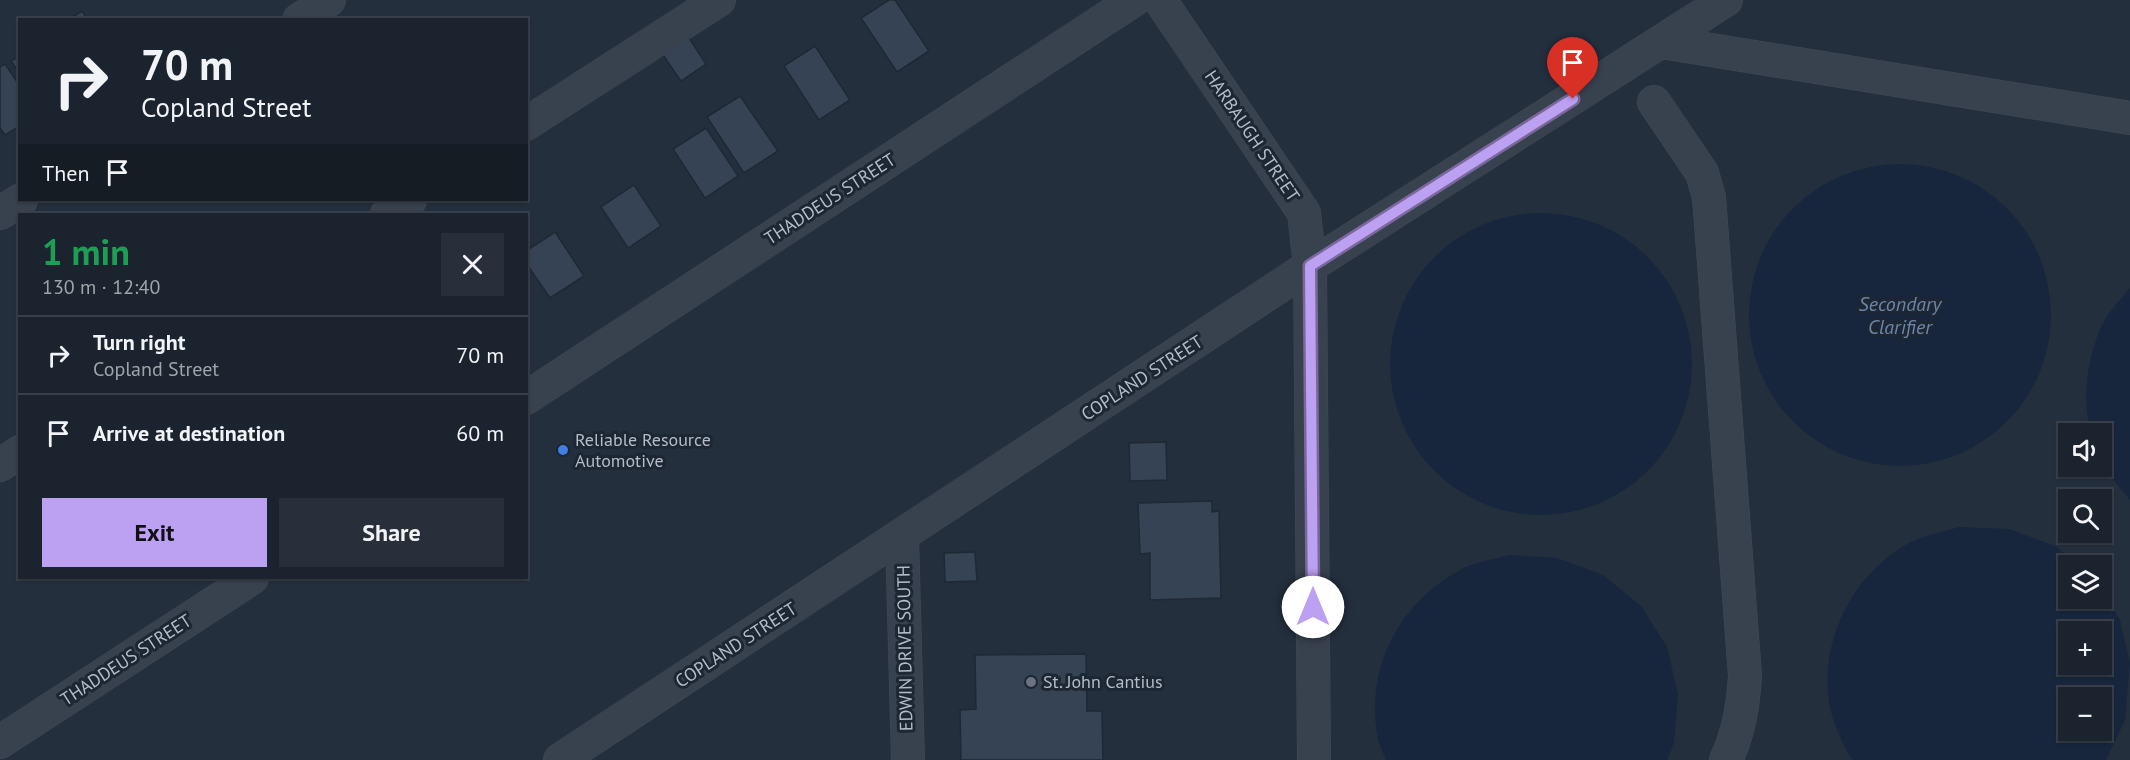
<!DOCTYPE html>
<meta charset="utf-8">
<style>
:root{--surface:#1b232e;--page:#282f3a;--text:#f1f3f6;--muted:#a0a4aa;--line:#39404a;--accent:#bca0f2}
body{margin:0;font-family:"PT Sans",sans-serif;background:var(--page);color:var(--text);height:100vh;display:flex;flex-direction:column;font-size:22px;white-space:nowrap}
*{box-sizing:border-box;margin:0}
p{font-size:20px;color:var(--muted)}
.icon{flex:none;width:33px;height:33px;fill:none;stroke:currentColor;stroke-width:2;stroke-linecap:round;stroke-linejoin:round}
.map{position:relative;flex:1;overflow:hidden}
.drawer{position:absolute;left:18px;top:213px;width:510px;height:366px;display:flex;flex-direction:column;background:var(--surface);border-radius:0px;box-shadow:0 2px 4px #0004,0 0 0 2px var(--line)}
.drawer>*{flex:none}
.banner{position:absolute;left:18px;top:18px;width:510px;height:183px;border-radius:0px;box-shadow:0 2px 4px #0004,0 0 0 2px var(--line);background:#1b232e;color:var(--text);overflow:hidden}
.tools{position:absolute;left:2058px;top:423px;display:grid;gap:12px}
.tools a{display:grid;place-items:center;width:54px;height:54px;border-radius:0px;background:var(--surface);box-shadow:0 2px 4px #0004,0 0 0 2px var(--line);font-size:30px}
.pin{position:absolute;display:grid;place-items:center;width:51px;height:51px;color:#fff;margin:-62px -26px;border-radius:50% 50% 50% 0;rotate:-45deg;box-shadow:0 0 6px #0007}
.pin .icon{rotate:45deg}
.me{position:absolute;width:66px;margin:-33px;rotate:0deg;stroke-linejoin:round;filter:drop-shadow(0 0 4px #0008)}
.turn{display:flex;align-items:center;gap:21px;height:126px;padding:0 24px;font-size:27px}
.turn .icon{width:78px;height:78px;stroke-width:2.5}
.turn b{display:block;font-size:42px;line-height:51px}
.then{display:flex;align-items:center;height:57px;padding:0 24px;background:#0003;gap:12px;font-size:22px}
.round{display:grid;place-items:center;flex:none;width:63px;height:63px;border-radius:0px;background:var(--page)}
.overview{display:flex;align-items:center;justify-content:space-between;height:102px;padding:0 24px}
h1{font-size:36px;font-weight:700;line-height:45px;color:#1e9e55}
.primary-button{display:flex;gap:12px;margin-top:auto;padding:12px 24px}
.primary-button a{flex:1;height:69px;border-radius:0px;background:var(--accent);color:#111;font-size:24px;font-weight:700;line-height:69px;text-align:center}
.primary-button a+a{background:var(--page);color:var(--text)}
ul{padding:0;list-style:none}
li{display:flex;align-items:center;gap:18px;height:78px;padding:0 24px;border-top:2px solid var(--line)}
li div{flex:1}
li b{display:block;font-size:22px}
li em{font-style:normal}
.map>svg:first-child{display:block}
.water{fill:#17263c;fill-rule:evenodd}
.building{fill:#364354;stroke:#1f2835;stroke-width:1.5}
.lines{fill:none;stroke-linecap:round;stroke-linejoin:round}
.minor-casing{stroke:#414a57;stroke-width:34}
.minor{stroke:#38414e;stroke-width:33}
.route-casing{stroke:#7a689d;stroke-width:15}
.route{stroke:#bca0f2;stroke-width:10}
.shop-dot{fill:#3f7fe0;stroke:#1d2633;stroke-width:2}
.worship-dot{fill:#6b7280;stroke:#1d2633;stroke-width:2}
.labels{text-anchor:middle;stroke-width:6;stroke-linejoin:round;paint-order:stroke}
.street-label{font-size:18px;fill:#b4bcc9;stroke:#1d2633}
.poi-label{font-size:18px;fill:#b4bcc9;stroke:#1d2633;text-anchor:start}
.water-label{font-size:20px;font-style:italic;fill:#6d86a8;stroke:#1d2633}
</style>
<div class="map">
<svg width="2130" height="760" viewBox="0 0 2130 760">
<rect width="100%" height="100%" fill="#242f3e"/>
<g class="water">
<circle cx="1900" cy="315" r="151"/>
<circle cx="1541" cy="364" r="151"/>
<path d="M 2130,288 L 2130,500 L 2106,471 L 2102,459 L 2102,434 L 2092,433 C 2080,402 2088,355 2102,325 C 2108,312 2121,299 2130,288 Z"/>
<path d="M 1959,527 L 2009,529 L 2055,546 L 2079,565 L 2068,566 L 2068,598 L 2102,598 L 2102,590 L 2120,620 L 2130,663 L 2125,720 L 2106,760 L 1853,760 L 1848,754 C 1842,740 1833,723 1830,707 C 1818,642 1852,573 1911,542 C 1925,535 1944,532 1959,527 ZM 2068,632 L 2102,632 L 2102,664 L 2068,664 ZM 2068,698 L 2102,698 L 2102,730 L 2068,730 Z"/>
<path d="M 1508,555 L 1557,558 L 1603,575 L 1641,606 L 1667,647 L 1678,694 L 1674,743 L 1667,760 L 1386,760 C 1383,752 1378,743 1377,734 C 1366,665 1400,603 1460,570 C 1474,562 1493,560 1508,555 Z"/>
</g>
<g class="building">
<path d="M 889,0 L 895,0 L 929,51 L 897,72 L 861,18 Z"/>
<path d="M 82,11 L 88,20 L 68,20 Z"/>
<path d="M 689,38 L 706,64 L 681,81 L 663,55 Z"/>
<path d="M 815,46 L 850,100 L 819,120 L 784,66 Z"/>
<path d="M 20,56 L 20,74 L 11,61 Z"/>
<path d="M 5,64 L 20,86 L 20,126 L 5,135 L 0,128 L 0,67 Z"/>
<path d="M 740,96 L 778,151 L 744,173 L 707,117 Z"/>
<path d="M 706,128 L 738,176 L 705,198 L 673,149 Z"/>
<path d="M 634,185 L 661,226 L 628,248 L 601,207 Z"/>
<path d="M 555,232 L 584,276 L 550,298 L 526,263 L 526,251 Z"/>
<path d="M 1166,442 L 1167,480 L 1130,481 L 1129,443 Z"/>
<path d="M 1212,501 L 1212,512 L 1219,511 L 1221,598 L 1150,600 L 1150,553 L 1140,554 L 1138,503 Z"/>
<path d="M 975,552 L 977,581 L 945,582 L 944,553 Z"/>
<path d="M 1086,654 L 1087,711 L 1102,711 L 1103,760 L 961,760 L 960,710 L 976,709 L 975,655 Z"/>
</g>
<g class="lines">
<defs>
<g id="minor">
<path d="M 1160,0 L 1304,213 L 1310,266 L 1314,760"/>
<path d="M 299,20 L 329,0"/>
<path d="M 1662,42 L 2130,118"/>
<path d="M 1654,102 L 1702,173 L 1709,197 L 1745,676 C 1743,706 1739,732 1726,760"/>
<path d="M 526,124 L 719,0"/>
<path d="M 0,213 L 21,200"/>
<path d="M 387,214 L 410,200"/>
<path d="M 526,398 L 1134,0"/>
<path d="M 0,465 L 20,452"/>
<path d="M 902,536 L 908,760"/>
<path d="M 0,742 L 252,578"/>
<path d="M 560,760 L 1310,266 L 1726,0"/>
</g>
</defs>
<use href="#minor" class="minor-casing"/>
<use href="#minor" class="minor"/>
</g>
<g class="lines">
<defs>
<path id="route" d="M 1313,607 L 1310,266 L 1573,99"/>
</defs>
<use href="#route" class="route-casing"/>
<use href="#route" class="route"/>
</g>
<circle class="shop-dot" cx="563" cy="450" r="6"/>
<circle class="worship-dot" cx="1031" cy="682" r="6"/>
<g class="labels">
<g class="street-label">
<text transform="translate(1252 136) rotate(56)" y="6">HARBAUGH STREET</text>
<text transform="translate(830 199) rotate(-33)" y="6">THADDEUS STREET</text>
<text transform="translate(1142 378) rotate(-33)" y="6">COPLAND STREET</text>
<text transform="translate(736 645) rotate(-33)" y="6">COPLAND STREET</text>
<text transform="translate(905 648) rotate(-91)" y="6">EDWIN DRIVE SOUTH</text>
<text transform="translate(126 660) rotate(-33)" y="6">THADDEUS STREET</text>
</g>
<g class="poi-label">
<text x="575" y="446">Reliable Resource<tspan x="575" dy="21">Automotive</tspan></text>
<text x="1043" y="688">St. John Cantius</text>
</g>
<g class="water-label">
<text x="1900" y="311">Secondary<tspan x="1900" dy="23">Clarifier</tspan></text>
</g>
</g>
</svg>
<div class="tools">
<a><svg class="icon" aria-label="sound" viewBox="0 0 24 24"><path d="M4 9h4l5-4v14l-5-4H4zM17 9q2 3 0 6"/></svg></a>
<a><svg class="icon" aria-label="search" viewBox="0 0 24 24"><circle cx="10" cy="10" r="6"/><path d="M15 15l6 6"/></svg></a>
<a><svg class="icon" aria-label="layers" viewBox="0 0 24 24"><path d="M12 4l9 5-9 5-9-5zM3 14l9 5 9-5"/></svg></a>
<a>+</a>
<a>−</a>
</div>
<div class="pin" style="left:1573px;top:99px;background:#d93025"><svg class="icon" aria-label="arrive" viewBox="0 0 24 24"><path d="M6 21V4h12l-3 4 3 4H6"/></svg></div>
<svg class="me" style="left:1313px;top:607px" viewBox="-20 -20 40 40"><circle r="19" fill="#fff"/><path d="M0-13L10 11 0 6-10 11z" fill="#bca0f2"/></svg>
<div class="banner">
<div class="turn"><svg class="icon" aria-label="right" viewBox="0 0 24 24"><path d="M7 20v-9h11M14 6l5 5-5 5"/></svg><div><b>70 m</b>Copland Street</div></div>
<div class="then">Then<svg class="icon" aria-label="arrive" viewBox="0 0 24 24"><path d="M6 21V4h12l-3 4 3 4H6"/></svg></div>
</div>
<section class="drawer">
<div class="overview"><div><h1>1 min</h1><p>130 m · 12:40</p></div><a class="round"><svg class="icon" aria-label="close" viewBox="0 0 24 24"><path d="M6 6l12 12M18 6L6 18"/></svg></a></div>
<ul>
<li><svg class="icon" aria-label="right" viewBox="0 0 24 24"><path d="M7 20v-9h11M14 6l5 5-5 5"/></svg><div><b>Turn right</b><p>Copland Street</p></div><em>70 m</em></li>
<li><svg class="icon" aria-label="arrive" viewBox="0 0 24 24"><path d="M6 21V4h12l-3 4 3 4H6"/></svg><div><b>Arrive at destination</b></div><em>60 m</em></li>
</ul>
<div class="primary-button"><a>Exit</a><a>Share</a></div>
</section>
</div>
